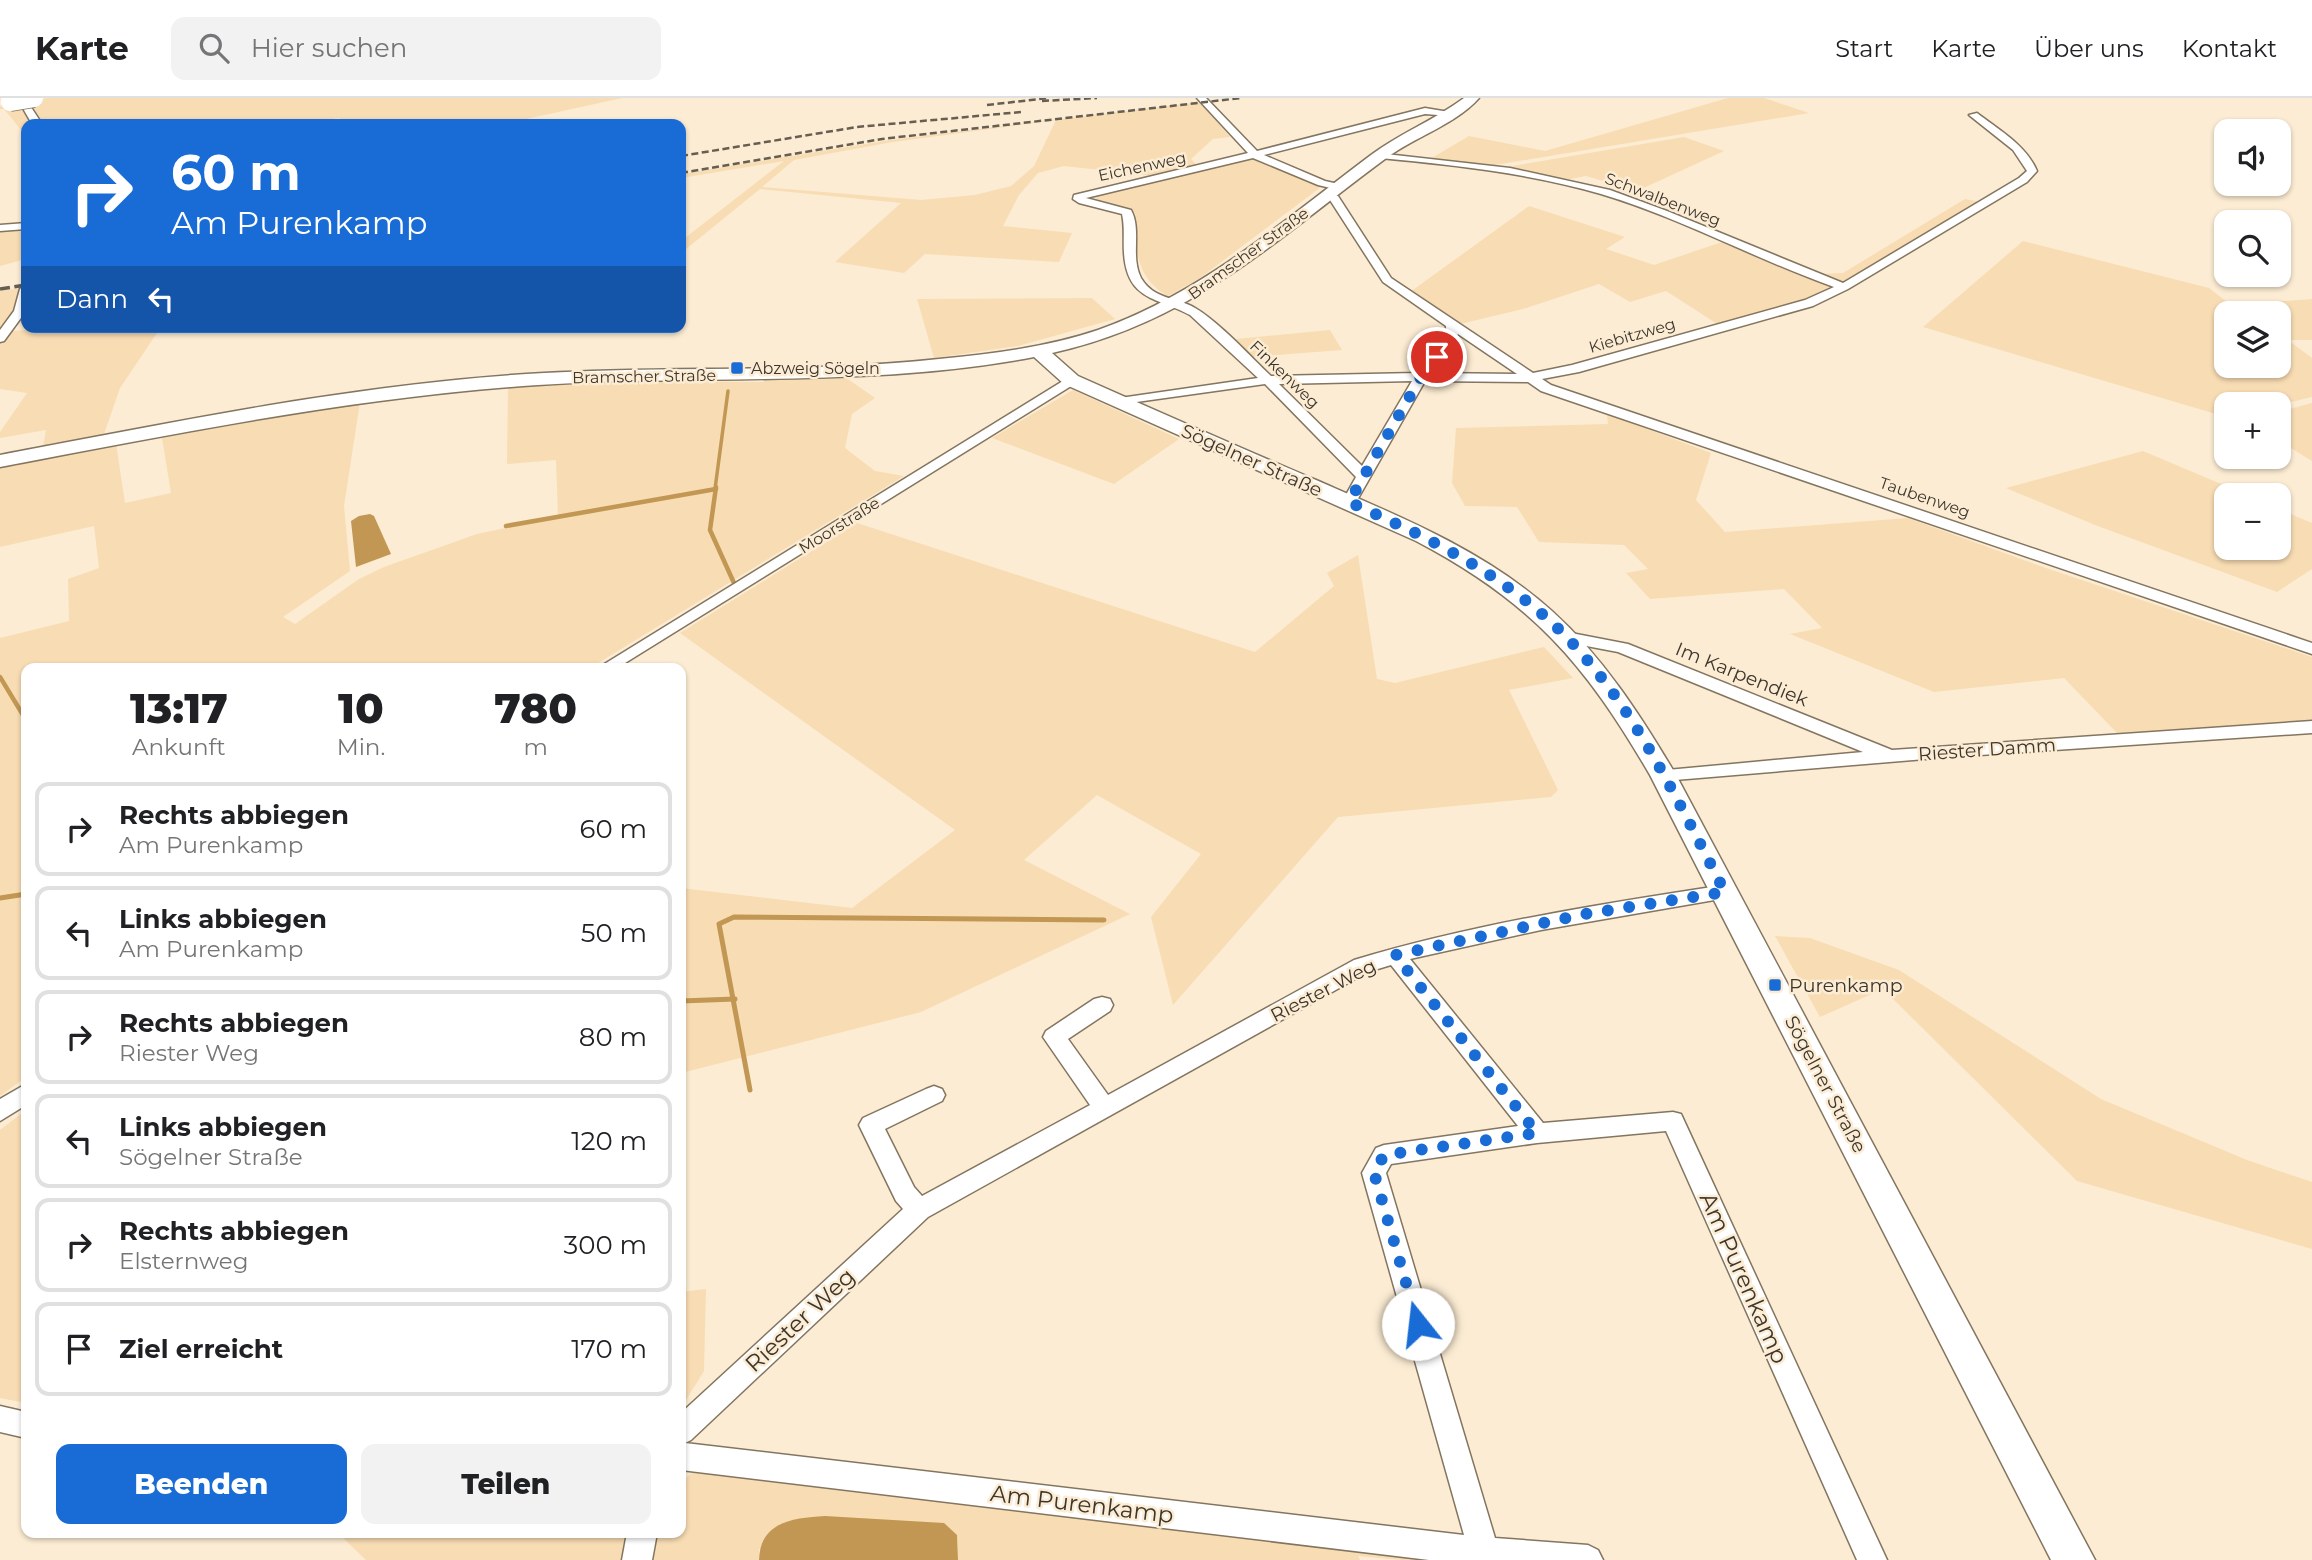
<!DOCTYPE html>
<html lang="de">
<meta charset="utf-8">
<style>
:root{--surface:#fff;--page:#f2f2f2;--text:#202124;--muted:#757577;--line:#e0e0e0;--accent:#196bd5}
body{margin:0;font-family:Montserrat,sans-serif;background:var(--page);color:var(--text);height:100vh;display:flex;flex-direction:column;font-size:26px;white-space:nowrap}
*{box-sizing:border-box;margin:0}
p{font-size:23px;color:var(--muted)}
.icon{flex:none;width:38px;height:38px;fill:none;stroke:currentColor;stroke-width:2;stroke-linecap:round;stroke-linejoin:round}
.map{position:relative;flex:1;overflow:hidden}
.details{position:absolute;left:21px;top:565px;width:665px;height:875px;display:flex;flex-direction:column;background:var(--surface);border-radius:14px;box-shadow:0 2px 5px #0004}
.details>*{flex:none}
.guide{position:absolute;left:21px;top:21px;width:665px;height:214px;border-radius:14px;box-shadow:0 2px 5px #0004;background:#196bd5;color:#fff;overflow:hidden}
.controls{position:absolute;left:2214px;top:21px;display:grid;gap:14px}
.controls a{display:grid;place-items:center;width:77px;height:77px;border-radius:14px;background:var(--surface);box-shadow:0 2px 5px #0004;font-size:35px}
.pin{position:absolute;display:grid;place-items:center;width:60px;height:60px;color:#fff;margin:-30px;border:4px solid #fff;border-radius:50%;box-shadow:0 2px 7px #0007}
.me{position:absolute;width:77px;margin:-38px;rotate:344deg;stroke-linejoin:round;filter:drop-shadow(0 0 5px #0008)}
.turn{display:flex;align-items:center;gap:24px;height:147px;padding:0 35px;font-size:32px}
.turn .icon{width:91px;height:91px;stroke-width:2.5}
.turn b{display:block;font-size:49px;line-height:60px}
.then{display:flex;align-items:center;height:66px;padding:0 35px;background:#0003;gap:14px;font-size:26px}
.eta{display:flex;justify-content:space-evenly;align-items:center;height:119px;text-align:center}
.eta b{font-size:42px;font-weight:800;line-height:49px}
.primary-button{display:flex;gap:14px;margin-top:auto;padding:14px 35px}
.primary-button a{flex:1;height:80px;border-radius:14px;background:var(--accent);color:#fff;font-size:28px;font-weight:800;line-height:80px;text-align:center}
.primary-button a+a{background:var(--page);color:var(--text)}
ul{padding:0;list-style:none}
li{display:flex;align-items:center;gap:21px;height:94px;margin:0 14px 10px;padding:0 21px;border:4px solid var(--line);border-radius:14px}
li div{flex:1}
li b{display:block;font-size:26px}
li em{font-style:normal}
header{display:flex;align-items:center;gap:42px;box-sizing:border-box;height:98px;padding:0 35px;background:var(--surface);border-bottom:2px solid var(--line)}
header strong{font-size:33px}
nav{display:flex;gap:38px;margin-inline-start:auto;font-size:24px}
.search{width:490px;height:63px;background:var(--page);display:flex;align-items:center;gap:18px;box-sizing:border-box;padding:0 24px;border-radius:14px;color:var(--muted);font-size:26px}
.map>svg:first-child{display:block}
.green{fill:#f8dcb3;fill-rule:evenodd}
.water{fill:#c19753}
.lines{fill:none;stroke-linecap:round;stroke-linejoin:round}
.stream-far2{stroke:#c19753;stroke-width:3.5}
.stream-far1{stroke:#c19753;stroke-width:4.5}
.stream{stroke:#c19753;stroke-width:5}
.street-casing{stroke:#83755f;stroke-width:3}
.secondary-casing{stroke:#83755f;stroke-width:3}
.street{fill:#fff;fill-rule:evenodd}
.secondary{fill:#fff;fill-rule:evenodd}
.rail-far1{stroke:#665e51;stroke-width:2.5;stroke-dasharray:7 3.5;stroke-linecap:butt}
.rail{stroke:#665e51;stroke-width:3.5;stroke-dasharray:10 4.5;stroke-linecap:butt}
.highway-bridge-casing{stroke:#83755f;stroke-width:20;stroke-linecap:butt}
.highway-bridge{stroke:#fff;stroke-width:18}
.route{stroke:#196bd5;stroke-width:12;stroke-dasharray:0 21.6}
.poi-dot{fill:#196bd5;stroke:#fcecd3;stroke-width:2.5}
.labels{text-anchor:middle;stroke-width:5;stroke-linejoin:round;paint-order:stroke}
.far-street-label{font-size:16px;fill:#3c362d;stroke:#fcecd3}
.far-poi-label{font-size:16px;fill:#3c362d;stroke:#fcecd3;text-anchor:start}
.street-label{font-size:19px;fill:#3c362d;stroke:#fcecd3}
.poi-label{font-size:19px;fill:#3c362d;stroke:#fcecd3;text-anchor:start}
.near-street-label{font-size:23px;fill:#3c362d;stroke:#fcecd3}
</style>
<header>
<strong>Karte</strong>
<div class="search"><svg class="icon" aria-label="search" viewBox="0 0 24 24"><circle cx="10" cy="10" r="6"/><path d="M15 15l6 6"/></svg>Hier suchen</div>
<nav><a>Start</a><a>Karte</a><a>Über uns</a><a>Kontakt</a></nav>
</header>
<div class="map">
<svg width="2312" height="1462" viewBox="0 0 2312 1462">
<rect width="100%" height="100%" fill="#fcecd3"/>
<g class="green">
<path d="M 48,0 L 622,0 L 504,26 L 351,26 L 339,20 L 299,26 L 26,26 L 26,38 L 4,11 L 0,11 L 0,8 Z"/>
<path d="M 1728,0 L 1764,0 L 1809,15 L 1489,68 L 1430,61 L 1469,38 L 1545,53 Z"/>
<path d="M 1200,4 L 1230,39 L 1213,41 L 1191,61 L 1198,68 L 1155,78 L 1064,68 L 1038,75 L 1019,97 L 1003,128 L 1072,135 L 1059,164 L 925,156 L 904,175 L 835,164 L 901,105 L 760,91 L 686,151 L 681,151 L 681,143 L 784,63 L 681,80 L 681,76 L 890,42 ZM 1056,22 L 1034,68 L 1011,88 L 975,97 L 921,102 L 762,89 L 794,62 L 893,44 Z"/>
<path d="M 1684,39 L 1724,53 L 1637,93 L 1586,78 L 1566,82 L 1507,69 Z"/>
<path d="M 1254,60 L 1321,89 L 1200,180 L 1168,198 C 1135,180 1135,149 1135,115 L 1104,106 L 1093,98 Z"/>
<path d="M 1965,101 L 1981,104 L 1845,187 L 1819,176 L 1843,175 Z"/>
<path d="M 1529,108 L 1625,139 L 1606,151 L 1654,167 L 1725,143 L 1840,190 L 1809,202 L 1719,227 L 1666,193 L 1630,204 L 1599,186 L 1523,211 L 1456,227 L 1410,194 Z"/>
<path d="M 26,128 L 26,161 L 0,168 L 0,131 Z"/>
<path d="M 2023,143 L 2209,190 L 2231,207 L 2312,201 L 2312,242 L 2288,242 L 2312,260 L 2312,299 L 2279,307 L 2226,306 L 2226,319 L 1923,229 ZM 2226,215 L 2278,215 L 2278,268 L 2226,268 Z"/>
<path d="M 21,190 L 17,214 L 0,236 L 0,193 Z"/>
<path d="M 1092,200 L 1115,221 L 1018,248 L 934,260 L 917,201 Z"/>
<path d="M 74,229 L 161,229 L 120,290 L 104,336 L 43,349 L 46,332 L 0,340 L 0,334 L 27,295 L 0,291 L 0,244 L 12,233 Z"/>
<path d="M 1330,232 L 1342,252 L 1251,259 L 1236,241 Z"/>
<path d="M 845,279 L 875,300 L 852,316 L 845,350 L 875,373 L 904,378 L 590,570 L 26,570 L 26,979 L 0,998 L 0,540 L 69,523 L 68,481 L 99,470 L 94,428 L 0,449 L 0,368 L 116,345 L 125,405 L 171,395 L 162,340 L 360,304 L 344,408 L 350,473 L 283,519 L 295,526 L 359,481 L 384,469 L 477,436 L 558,419 L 556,362 L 507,366 L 508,288 L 583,283 L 764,284 L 765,281 Z"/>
<path d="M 1073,292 L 1179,341 L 1114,386 L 992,340 Z"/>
<path d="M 2312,305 L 2312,363 L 2278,342 L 2279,314 Z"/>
<path d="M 1607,316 L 1711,355 L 1696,402 L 1725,434 L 1908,420 L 2043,469 L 2312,559 L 2312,624 L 2119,637 L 2064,580 L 1934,594 L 1790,536 L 1822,530 L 1784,491 L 1650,501 L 1626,475 L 1648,471 L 1624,447 L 1539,444 L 1517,409 L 1465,408 L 1452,385 L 1456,330 L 1608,326 Z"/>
<path d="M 2143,353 L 2247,397 L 2226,397 L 2226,450 L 2278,450 L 2279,411 L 2312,425 L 2312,471 L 2277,494 L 2095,427 L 2006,390 Z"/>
<path d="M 857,425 L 1255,554 L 1334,488 L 1327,475 L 1358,457 L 1377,581 L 1395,585 L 1544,549 L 1573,580 L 1509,592 L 1558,692 L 1551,699 L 1338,719 L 1173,907 L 1151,819 L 1201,756 L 1097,697 L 1024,762 L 1130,816 L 921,914 L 681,975 L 681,790 L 852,810 L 955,732 L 680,535 Z"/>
<path d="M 1775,838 L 1810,840 L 1899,872 L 2101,1001 L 2247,1062 L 2312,1084 L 2312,1151 L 2077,1083 L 1883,891 L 1820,919 Z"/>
<path d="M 26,1012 L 26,1305 L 0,1300 L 0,1032 Z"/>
<path d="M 706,1191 L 704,1273 L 681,1310 L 681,1194 Z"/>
<path d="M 699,1369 L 1481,1462 L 1402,1462 L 1358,1458 L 1360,1462 L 958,1462 L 957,1437 L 759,1451 L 759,1462 L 648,1462 L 653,1435 L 681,1435 L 681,1384 Z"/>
<path d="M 338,1435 L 628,1435 L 622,1462 L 366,1462 Z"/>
</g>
<g class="water">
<path d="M 370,416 L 374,418 L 391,456 L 356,469 L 351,423 L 359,418 Z"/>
<path d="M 825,1418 L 944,1425 L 957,1437 L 958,1462 L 759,1462 C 760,1423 794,1420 825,1418 Z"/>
</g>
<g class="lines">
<path class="stream-far2" d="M 715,391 L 728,293"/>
<g class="stream-far1">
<path d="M 716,389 L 710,432 L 734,485"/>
<path d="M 506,428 L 716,391"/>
<path d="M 0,579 L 26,622"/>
</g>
<g class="stream">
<path d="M 0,800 L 26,796"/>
<path d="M 681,903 L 735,901"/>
<path d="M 750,992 L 719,826 L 734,819 L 1104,822"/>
</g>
<defs>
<g id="street">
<path d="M 17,0 L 25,0 L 42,26 L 32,26 Z"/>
<path d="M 1197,0 L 1206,0 L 1257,53 L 1425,10 L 1455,15 L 1450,18 L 1425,16 L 1264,57 L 1325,83 L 1343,87 L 1344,89 L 1339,92 L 1318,87 L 1253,60 L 1086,100 L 1131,112 C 1142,132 1130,158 1141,180 C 1154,202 1177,199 1195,210 C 1219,224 1250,258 1271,278 L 1417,275 L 1446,239 L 1446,228 L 1383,184 L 1330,102 L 1323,98 L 1328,95 L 1338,98 L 1391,180 L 1533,275 L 1572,267 L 1805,202 L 1834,189 C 1755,161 1681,120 1601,96 C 1529,75 1454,67 1380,60 L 1375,57 L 1377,55 L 1510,70 L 1610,92 L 1667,113 L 1843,185 L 2019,80 L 2027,73 L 2013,52 L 1969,17 L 1977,15 C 1999,32 2026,47 2037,73 L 2027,84 L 1848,191 L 1813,208 L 1579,274 L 1542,281 L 1551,287 L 2312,545 L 2312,556 L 1541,293 L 1528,284 L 1425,283 L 1356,404 L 1349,408 L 1342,404 L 1356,379 L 1265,286 L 1115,307 L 1115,301 L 1120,300 L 1258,280 L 1190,217 C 1157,199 1127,203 1124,155 C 1123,142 1125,129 1122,116 L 1079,105 L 1073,101 L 1074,97 L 1248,55 ZM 1458,236 L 1517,276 L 1431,275 ZM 1412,283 L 1362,368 L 1279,286 Z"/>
<path d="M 26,125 L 26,131 L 0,133 L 0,127 Z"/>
<path d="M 26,187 L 26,213 L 4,243 L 0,244 L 0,232 L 14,213 L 20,191 Z"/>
<path d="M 1071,278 L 1077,282 L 1076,285 L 617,570 L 598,570 Z"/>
<path d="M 1566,534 L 1628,546 L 1892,652 L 2312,623 L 2312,635 L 1949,659 L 1663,683 L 1656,681 L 1654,677 L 1656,673 L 1863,654 L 1618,554 L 1560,543 L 1558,539 L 1560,535 Z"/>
<path d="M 1725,787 L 1732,789 L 1735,794 L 1732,799 L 1541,832 L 1410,861 L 1543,1025 L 1673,1014 L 1681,1016 L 1887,1462 L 1857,1462 L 1666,1033 L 1537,1045 L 1391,1066 L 1386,1075 L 1495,1440 L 1588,1447 L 1598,1452 L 1603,1462 L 1429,1462 L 681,1372 L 681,1315 L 903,1111 L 896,1103 L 859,1027 L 863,1020 L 926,991 L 934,988 L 942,991 L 945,997 L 942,1003 L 885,1031 L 914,1089 L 922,1098 L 1090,1007 L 1043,939 L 1046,933 L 1094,901 L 1102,899 L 1110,901 L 1113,907 L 1110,913 L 1068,941 L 1108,997 L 1354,862 C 1474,826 1600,806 1725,787 ZM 1391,867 L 1518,1028 L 1384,1047 L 1376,1050 L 1362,1075 L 1464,1437 L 685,1345 L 691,1342 L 928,1119 L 1368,874 Z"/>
<path d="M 26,986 L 26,1007 L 0,1023 L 0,1001 Z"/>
<path d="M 0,1308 L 26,1314 L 26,1340 L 0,1334 Z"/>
<path d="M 627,1435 L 657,1435 L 652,1462 L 622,1462 Z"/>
</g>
<path id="secondary" d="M 1464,0 L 1479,0 C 1455,27 1414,39 1385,61 C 1274,143 1192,224 1052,255 L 1078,278 C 1157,313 1236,348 1316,382 C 1399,418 1484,452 1552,513 C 1603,559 1641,618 1676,677 L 2095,1462 L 2051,1462 L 1650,677 C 1585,565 1532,504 1416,443 L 1064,286 L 1034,259 C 870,290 704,276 538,287 C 357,299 178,335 0,369 L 0,357 C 180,323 361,285 544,275 C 676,268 808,275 939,261 C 993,256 1047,249 1098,232 C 1203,195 1284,122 1371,57 C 1400,35 1435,22 1464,0 Z"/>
</defs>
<use href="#street" class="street-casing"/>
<use href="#secondary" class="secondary-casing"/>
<use href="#street" class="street"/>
<use href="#secondary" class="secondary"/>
<g class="rail-far1">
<path d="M 1042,3 L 1097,0"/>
<path d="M 987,7 L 1049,0"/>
<path d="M 681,58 L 857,29 L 1021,14"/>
<path d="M 681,75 L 882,41 L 1241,0"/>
</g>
<path class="rail" d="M 0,191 L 26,187"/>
<defs>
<path id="highway-bridge" d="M 10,4 L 34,0"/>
</defs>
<use href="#highway-bridge" class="highway-bridge-casing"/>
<use href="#highway-bridge" class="highway-bridge"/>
</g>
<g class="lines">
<path class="route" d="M 1418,1226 L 1374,1075 L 1384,1057 L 1537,1035 L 1395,857 L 1585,816 L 1725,794 C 1670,689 1619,572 1521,499 C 1469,459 1409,431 1349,404 L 1421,279 L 1437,259"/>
</g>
<g class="poi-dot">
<rect x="730" y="263" width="14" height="14" rx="3.5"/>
<rect x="1768" y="880" width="14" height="14" rx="3.5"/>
</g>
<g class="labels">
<g class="far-street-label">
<text transform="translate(1142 68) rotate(-12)" y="6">Eichenweg</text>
<text transform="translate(1663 101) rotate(21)" y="6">Schwalbenweg</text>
<text transform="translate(1248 155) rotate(-36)" y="6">Bramscher Straße</text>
<text transform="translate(1632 237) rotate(-16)" y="6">Kiebitzweg</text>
<text transform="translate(1285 276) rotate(44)" y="6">Finkenweg</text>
<text transform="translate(644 278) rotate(-1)" y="6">Bramscher Straße</text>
<text transform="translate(1925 399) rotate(19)" y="6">Taubenweg</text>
<text transform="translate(839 427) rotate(-32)" y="6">Moorstraße</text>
</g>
<g class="far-poi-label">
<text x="751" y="276">Abzweig Sögeln</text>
</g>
<g class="street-label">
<text transform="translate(1252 362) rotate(24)" y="7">Sögelner Straße</text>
<text transform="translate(1742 576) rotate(22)" y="7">Im Karpendiek</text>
<text transform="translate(1987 651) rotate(-4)" y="7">Riester Damm</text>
<text transform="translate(1323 892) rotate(-27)" y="7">Riester Weg</text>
<text transform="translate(1826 986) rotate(62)" y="7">Sögelner Straße</text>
</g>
<g class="poi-label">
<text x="1789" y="894">Purenkamp</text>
</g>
<g class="near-street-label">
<text transform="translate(1744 1180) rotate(66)" y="8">Am Purenkamp</text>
<text transform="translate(800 1222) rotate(-43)" y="8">Riester Weg</text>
<text transform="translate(1082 1406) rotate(7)" y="8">Am Purenkamp</text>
</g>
</g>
</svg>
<div class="controls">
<a><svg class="icon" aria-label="sound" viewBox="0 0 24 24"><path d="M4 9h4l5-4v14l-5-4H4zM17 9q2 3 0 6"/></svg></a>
<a><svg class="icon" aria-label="search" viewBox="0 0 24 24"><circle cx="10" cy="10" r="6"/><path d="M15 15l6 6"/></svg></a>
<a><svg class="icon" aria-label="layers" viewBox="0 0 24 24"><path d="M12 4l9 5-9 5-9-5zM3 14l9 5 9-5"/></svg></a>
<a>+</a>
<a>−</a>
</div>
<div class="pin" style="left:1437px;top:259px;background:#d93025"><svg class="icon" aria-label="arrive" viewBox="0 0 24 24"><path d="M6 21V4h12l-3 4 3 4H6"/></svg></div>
<svg class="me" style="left:1418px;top:1226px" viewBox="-20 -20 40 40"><circle r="19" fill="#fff"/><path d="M0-13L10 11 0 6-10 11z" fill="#196bd5"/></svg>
<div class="guide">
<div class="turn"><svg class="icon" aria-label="right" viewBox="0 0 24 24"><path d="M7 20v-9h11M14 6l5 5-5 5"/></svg><div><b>60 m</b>Am Purenkamp</div></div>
<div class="then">Dann<svg class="icon" aria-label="left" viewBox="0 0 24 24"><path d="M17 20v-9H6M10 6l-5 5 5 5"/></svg></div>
</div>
<section class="details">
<div class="eta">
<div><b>13:17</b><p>Ankunft</p></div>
<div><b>10</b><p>Min.</p></div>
<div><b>780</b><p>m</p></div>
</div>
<ul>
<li><svg class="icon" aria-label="right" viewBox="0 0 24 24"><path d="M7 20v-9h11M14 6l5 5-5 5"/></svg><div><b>Rechts abbiegen</b><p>Am Purenkamp</p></div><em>60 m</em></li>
<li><svg class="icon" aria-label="left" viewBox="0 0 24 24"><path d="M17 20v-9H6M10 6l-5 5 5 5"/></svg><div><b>Links abbiegen</b><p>Am Purenkamp</p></div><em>50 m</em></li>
<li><svg class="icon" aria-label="right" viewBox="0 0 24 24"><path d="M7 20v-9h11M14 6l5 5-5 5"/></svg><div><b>Rechts abbiegen</b><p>Riester Weg</p></div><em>80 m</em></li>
<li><svg class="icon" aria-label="left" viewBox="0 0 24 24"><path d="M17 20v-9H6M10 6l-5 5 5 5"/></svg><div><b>Links abbiegen</b><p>Sögelner Straße</p></div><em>120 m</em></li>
<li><svg class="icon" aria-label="right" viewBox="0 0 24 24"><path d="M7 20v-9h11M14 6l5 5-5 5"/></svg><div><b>Rechts abbiegen</b><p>Elsternweg</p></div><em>300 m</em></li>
<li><svg class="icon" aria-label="arrive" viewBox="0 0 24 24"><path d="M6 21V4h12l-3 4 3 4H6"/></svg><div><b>Ziel erreicht</b></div><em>170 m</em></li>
</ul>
<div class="primary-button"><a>Beenden</a><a>Teilen</a></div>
</section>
</div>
